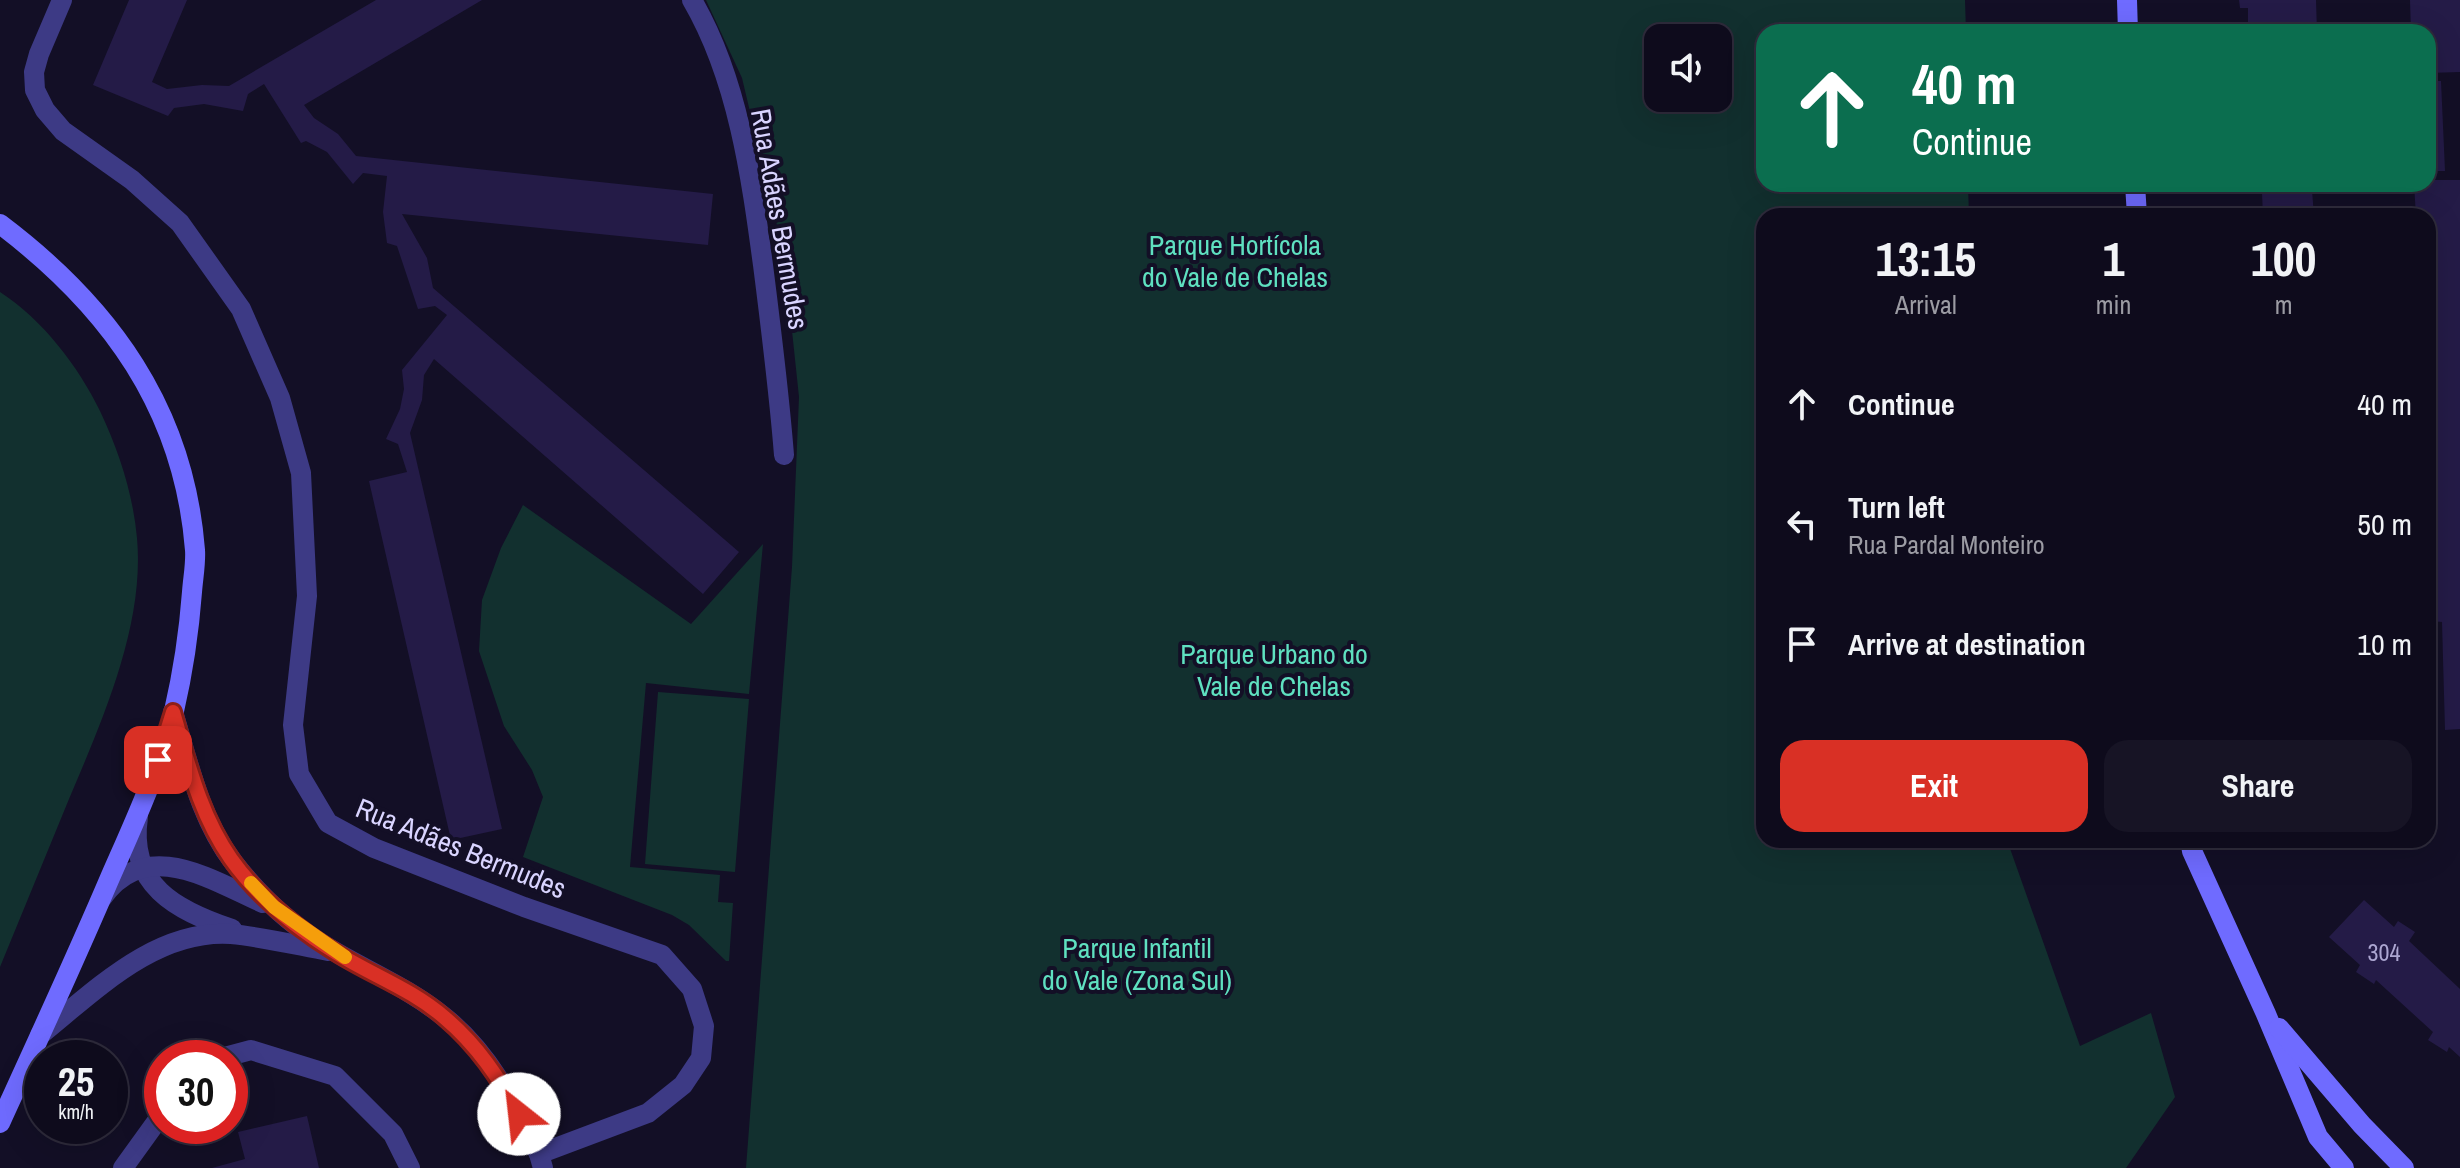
<!DOCTYPE html>
<meta charset="utf-8">
<style>
:root{--surface:#0e0b1c;--page:#171425;--text:#f1f3f6;--muted:#9b9ba3;--line:#2e2b3b;--accent:#d93025}
body{margin:0;font-family:"Archivo Narrow",sans-serif;background:var(--page);color:var(--text);height:100vh;display:flex;flex-direction:column;font-size:30px;white-space:nowrap}
*{box-sizing:border-box;margin:0}
p{font-size:26px;color:var(--muted)}
.icon{flex:none;width:44px;height:44px;fill:none;stroke:currentColor;stroke-width:2;stroke-linecap:round;stroke-linejoin:round}
.map{position:relative;flex:1;overflow:hidden}
.side{position:absolute;left:1756px;top:208px;width:680px;height:640px;display:flex;flex-direction:column;background:var(--surface);border-radius:24px;box-shadow:0 8px 32px #0002,0 0 0 2px var(--line)}
.side>*{flex:none}
.guide{position:absolute;left:1756px;top:24px;width:680px;height:168px;border-radius:24px;box-shadow:0 8px 32px #0002,0 0 0 2px var(--line);background:#0b6e4f;color:#fff;overflow:hidden}
.controls{position:absolute;left:1644px;top:24px;display:grid;gap:16px}
.controls a{display:grid;place-items:center;width:88px;height:88px;border-radius:16px;background:var(--surface);box-shadow:0 8px 32px #0002,0 0 0 2px var(--line);font-size:40px}
.speed{position:absolute;left:24px;top:1040px;display:flex;gap:16px;font-size:40px;font-weight:700;text-align:center}
.speed>*{display:grid;place-content:center;width:104px;height:104px;border-radius:50%;background:var(--surface);box-shadow:0 8px 32px #0002,0 0 0 2px var(--line);line-height:1}
.speed small{font-size:20px;font-weight:400}
.speed .limit{border:12px solid #d22;background:#fff;color:#111}
.pin{position:absolute;display:grid;place-items:center;width:68px;height:68px;color:#fff;margin:-34px;border-radius:16px;box-shadow:0 4px 12px #0006}
.me{position:absolute;width:88px;margin:-44px;rotate:331deg;stroke-linejoin:round;filter:drop-shadow(0 0 6px #0008)}
.turn{display:flex;align-items:center;gap:28px;height:168px;padding:0 24px;font-size:36px}
.turn .icon{width:104px;height:104px;stroke-width:2.5}
.turn b{display:block;font-size:56px;line-height:68px}
.eta{display:flex;justify-content:space-evenly;align-items:center;height:136px;text-align:center}
.eta b{font-size:48px;font-weight:800;line-height:56px}
.button{display:flex;gap:16px;margin-top:auto;padding:16px 24px}
.button a{flex:1;height:92px;border-radius:24px;background:var(--accent);color:#fff;font-size:32px;font-weight:800;line-height:92px;text-align:center}
.button a+a{background:var(--page);color:var(--text)}
ul{padding:0;list-style:none}
li{display:flex;align-items:center;gap:24px;height:120px;padding:0 24px}
li div{flex:1}
li b{display:block;font-size:30px}
li em{font-style:normal}
.map>svg:first-child{display:block}
.green{fill:#12302f;fill-rule:evenodd}
.building{fill:#241b47}
.lines{fill:none;stroke-linecap:round;stroke-linejoin:round}
.street{stroke:#3d3a85;stroke-width:20}
.secondary{stroke:#6f6bff;stroke-width:20}
.route-casing{stroke:#8d1f18;stroke-width:20}
.route{stroke:#d93025;stroke-width:14}
.slow{stroke:#f59e0b;stroke-width:14}
.labels{text-anchor:middle;stroke-width:8;stroke-linejoin:round;paint-order:stroke}
.number-label{font-size:24px;fill:#aca6d1}
.street-label{font-size:28px;fill:#d9d4ff;stroke:#130f26}
.park-label{font-size:28px;fill:#5fe0c0;stroke:#130f26}
</style>
<div class="map">
<svg width="2460" height="1168" viewBox="0 0 2460 1168">
<rect width="100%" height="100%" fill="#130f26"/>
<g class="green">
<path d="M 706,0 L 1965,0 L 1966,32 L 1764,32 L 1764,184 L 1968,184 L 1969,216 L 1764,216 L 1764,840 L 2007,840 L 2080,1046 L 2151,1013 L 2175,1097 L 2126,1168 L 746,1168 L 792,567 L 799,397 L 784,255 L 742,78 ZM 1658,38 L 1718,38 L 1718,98 L 1658,98 Z"/>
<path d="M 0,292 C 43,320 78,366 100,411 C 119,451 133,494 137,538 C 145,625 102,721 69,799 C 46,855 23,911 0,967 Z"/>
<path d="M 523,505 L 691,624 L 763,544 L 749,694 L 646,683 L 630,867 L 720,875 L 718,902 L 733,903 L 729,961 L 726,961 L 689,925 L 672,915 L 523,857 L 543,797 L 532,770 L 504,726 L 479,651 L 482,600 L 501,548 Z"/>
<path d="M 658,692 L 749,699 L 735,872 L 645,864 Z"/>
</g>
<g class="building">
<path d="M 129,0 L 187,0 L 152,82 L 167,89 L 202,85 L 229,86 L 376,0 L 482,0 L 304,105 L 314,118 L 338,134 L 356,156 L 713,194 L 708,245 L 402,214 L 427,258 L 433,288 L 739,552 L 703,594 L 434,359 L 424,375 L 422,400 L 410,433 L 502,829 L 451,840 L 369,481 L 407,472 L 398,444 L 386,439 L 400,409 L 404,389 L 402,370 L 447,315 L 435,306 L 418,309 L 397,246 L 387,243 L 383,212 L 387,176 L 363,173 L 353,184 L 327,152 L 306,141 L 301,143 L 264,84 L 248,94 L 243,111 L 204,104 L 174,108 L 168,116 L 93,85 Z"/>
<path d="M 2239,0 L 2316,0 L 2317,32 L 2248,32 L 2248,8 L 2240,8 Z"/>
<path d="M 2410,0 L 2460,0 L 2460,72 L 2428,73 L 2428,32 L 2411,32 Z"/>
<path d="M 2428,81 L 2441,81 L 2445,171 L 2428,171 Z"/>
<path d="M 2428,180 L 2460,180 L 2460,729 L 2445,730 L 2442,622 L 2431,621 L 2428,542 L 2428,216 L 2416,216 L 2414,184 L 2428,184 Z"/>
<path d="M 2312,190 L 2314,216 L 2263,216 L 2262,193 Z"/>
<path d="M 2364,900 L 2394,927 L 2398,921 L 2415,932 L 2409,941 L 2460,989 L 2460,1057 L 2449,1047 L 2447,1052 L 2428,1040 L 2433,1032 L 2376,980 L 2374,984 L 2356,972 L 2360,965 L 2329,937 Z"/>
<path d="M 307,1116 L 319,1168 L 212,1168 L 245,1159 L 238,1132 Z"/>
</g>
<g class="lines">
<g class="street">
<path d="M 62,0 L 39,54 L 34,72 L 35,90 L 45,110 L 63,131 L 132,180 L 180,223 L 241,309 L 280,398 L 301,473 L 307,596 L 293,725 L 299,774 L 328,823 L 374,848 L 524,907 L 662,955 L 692,989 L 704,1026 L 701,1058 L 683,1085 L 648,1113 L 539,1154"/>
<path d="M 692,0 C 738,79 751,176 763,265 C 771,328 779,391 784,455"/>
<path d="M 173,712 C 189,764 200,819 234,863 C 262,899 299,932 339,954 C 374,974 411,990 443,1016 C 489,1052 514,1103 539,1154 L 543,1168"/>
<path d="M 138,817 C 128,885 175,910 232,929"/>
<path d="M 102,898 C 146,836 211,880 263,903"/>
<path d="M 40,1035 C 95,991 155,929 231,934 C 263,937 296,945 328,951"/>
<path d="M 221,1058 L 251,1050 L 335,1076 L 393,1134 L 410,1168"/>
<path d="M 123,1168 L 162,1114"/>
</g>
<g class="secondary">
<path d="M 2127,0 L 2128,32"/>
<path d="M 2135,184 L 2137,216"/>
<path d="M 0,224 C 110,307 184,409 195,550 C 196,563 193,578 192,592 C 189,632 183,672 174,711 C 159,770 133,825 109,880 C 74,962 37,1042 0,1123"/>
<path d="M 2190,840 L 2192,851 L 2266,1014 L 2318,1137 L 2344,1168"/>
<path d="M 2279,1028 L 2362,1125 L 2404,1168"/>
</g>
</g>
<g class="lines">
<defs>
<path id="route" d="M 158,760 L 173,712 C 188,763 200,815 231,859 C 258,897 296,928 335,952 C 371,975 412,989 445,1018 C 477,1045 499,1078 519,1114"/>
</defs>
<use href="#route" class="route-casing"/>
<use href="#route" class="route"/>
<path class="slow" d="M 251,883 L 274,907 L 345,957"/>
</g>
<g class="labels">
<g class="number-label">
<text x="2384" y="961">304</text>
</g>
<g class="street-label">
<text transform="translate(780 219) rotate(80)" y="10">Rua Adães Bermudes</text>
<text transform="translate(461 848) rotate(22)" y="10">Rua Adães Bermudes</text>
</g>
<g class="park-label">
<text x="1235" y="255">Parque Hortícola<tspan x="1235" dy="32">do Vale de Chelas</tspan></text>
<text x="1274" y="664">Parque Urbano do<tspan x="1274" dy="32">Vale de Chelas</tspan></text>
<text x="1137" y="958">Parque Infantil<tspan x="1137" dy="32">do Vale (Zona Sul)</tspan></text>
</g>
</g>
</svg>
<div class="controls">
<a><svg class="icon" aria-label="sound" viewBox="0 0 24 24"><path d="M4 9h4l5-4v14l-5-4H4zM17 9q2 3 0 6"/></svg></a>
</div>
<div class="speed"><div>25<small>km/h</small></div><div class="limit">30</div></div>
<div class="pin" style="left:158px;top:760px;background:#d93025"><svg class="icon" aria-label="arrive" viewBox="0 0 24 24"><path d="M6 21V4h12l-3 4 3 4H6"/></svg></div>
<svg class="me" style="left:519px;top:1114px" viewBox="-20 -20 40 40"><circle r="19" fill="#fff"/><path d="M0-13L10 11 0 6-10 11z" fill="#d93025"/></svg>
<div class="guide">
<div class="turn"><svg class="icon" aria-label="ahead" viewBox="0 0 24 24"><path d="M12 20V5M6 11l6-6 6 6"/></svg><div><b>40 m</b>Continue</div></div>
</div>
<section class="side">
<div class="eta">
<div><b>13:15</b><p>Arrival</p></div>
<div><b>1</b><p>min</p></div>
<div><b>100</b><p>m</p></div>
</div>
<ul>
<li><svg class="icon" aria-label="ahead" viewBox="0 0 24 24"><path d="M12 20V5M6 11l6-6 6 6"/></svg><div><b>Continue</b></div><em>40 m</em></li>
<li><svg class="icon" aria-label="left" viewBox="0 0 24 24"><path d="M17 20v-9H6M10 6l-5 5 5 5"/></svg><div><b>Turn left</b><p>Rua Pardal Monteiro</p></div><em>50 m</em></li>
<li><svg class="icon" aria-label="arrive" viewBox="0 0 24 24"><path d="M6 21V4h12l-3 4 3 4H6"/></svg><div><b>Arrive at destination</b></div><em>10 m</em></li>
</ul>
<div class="button"><a>Exit</a><a>Share</a></div>
</section>
</div>
